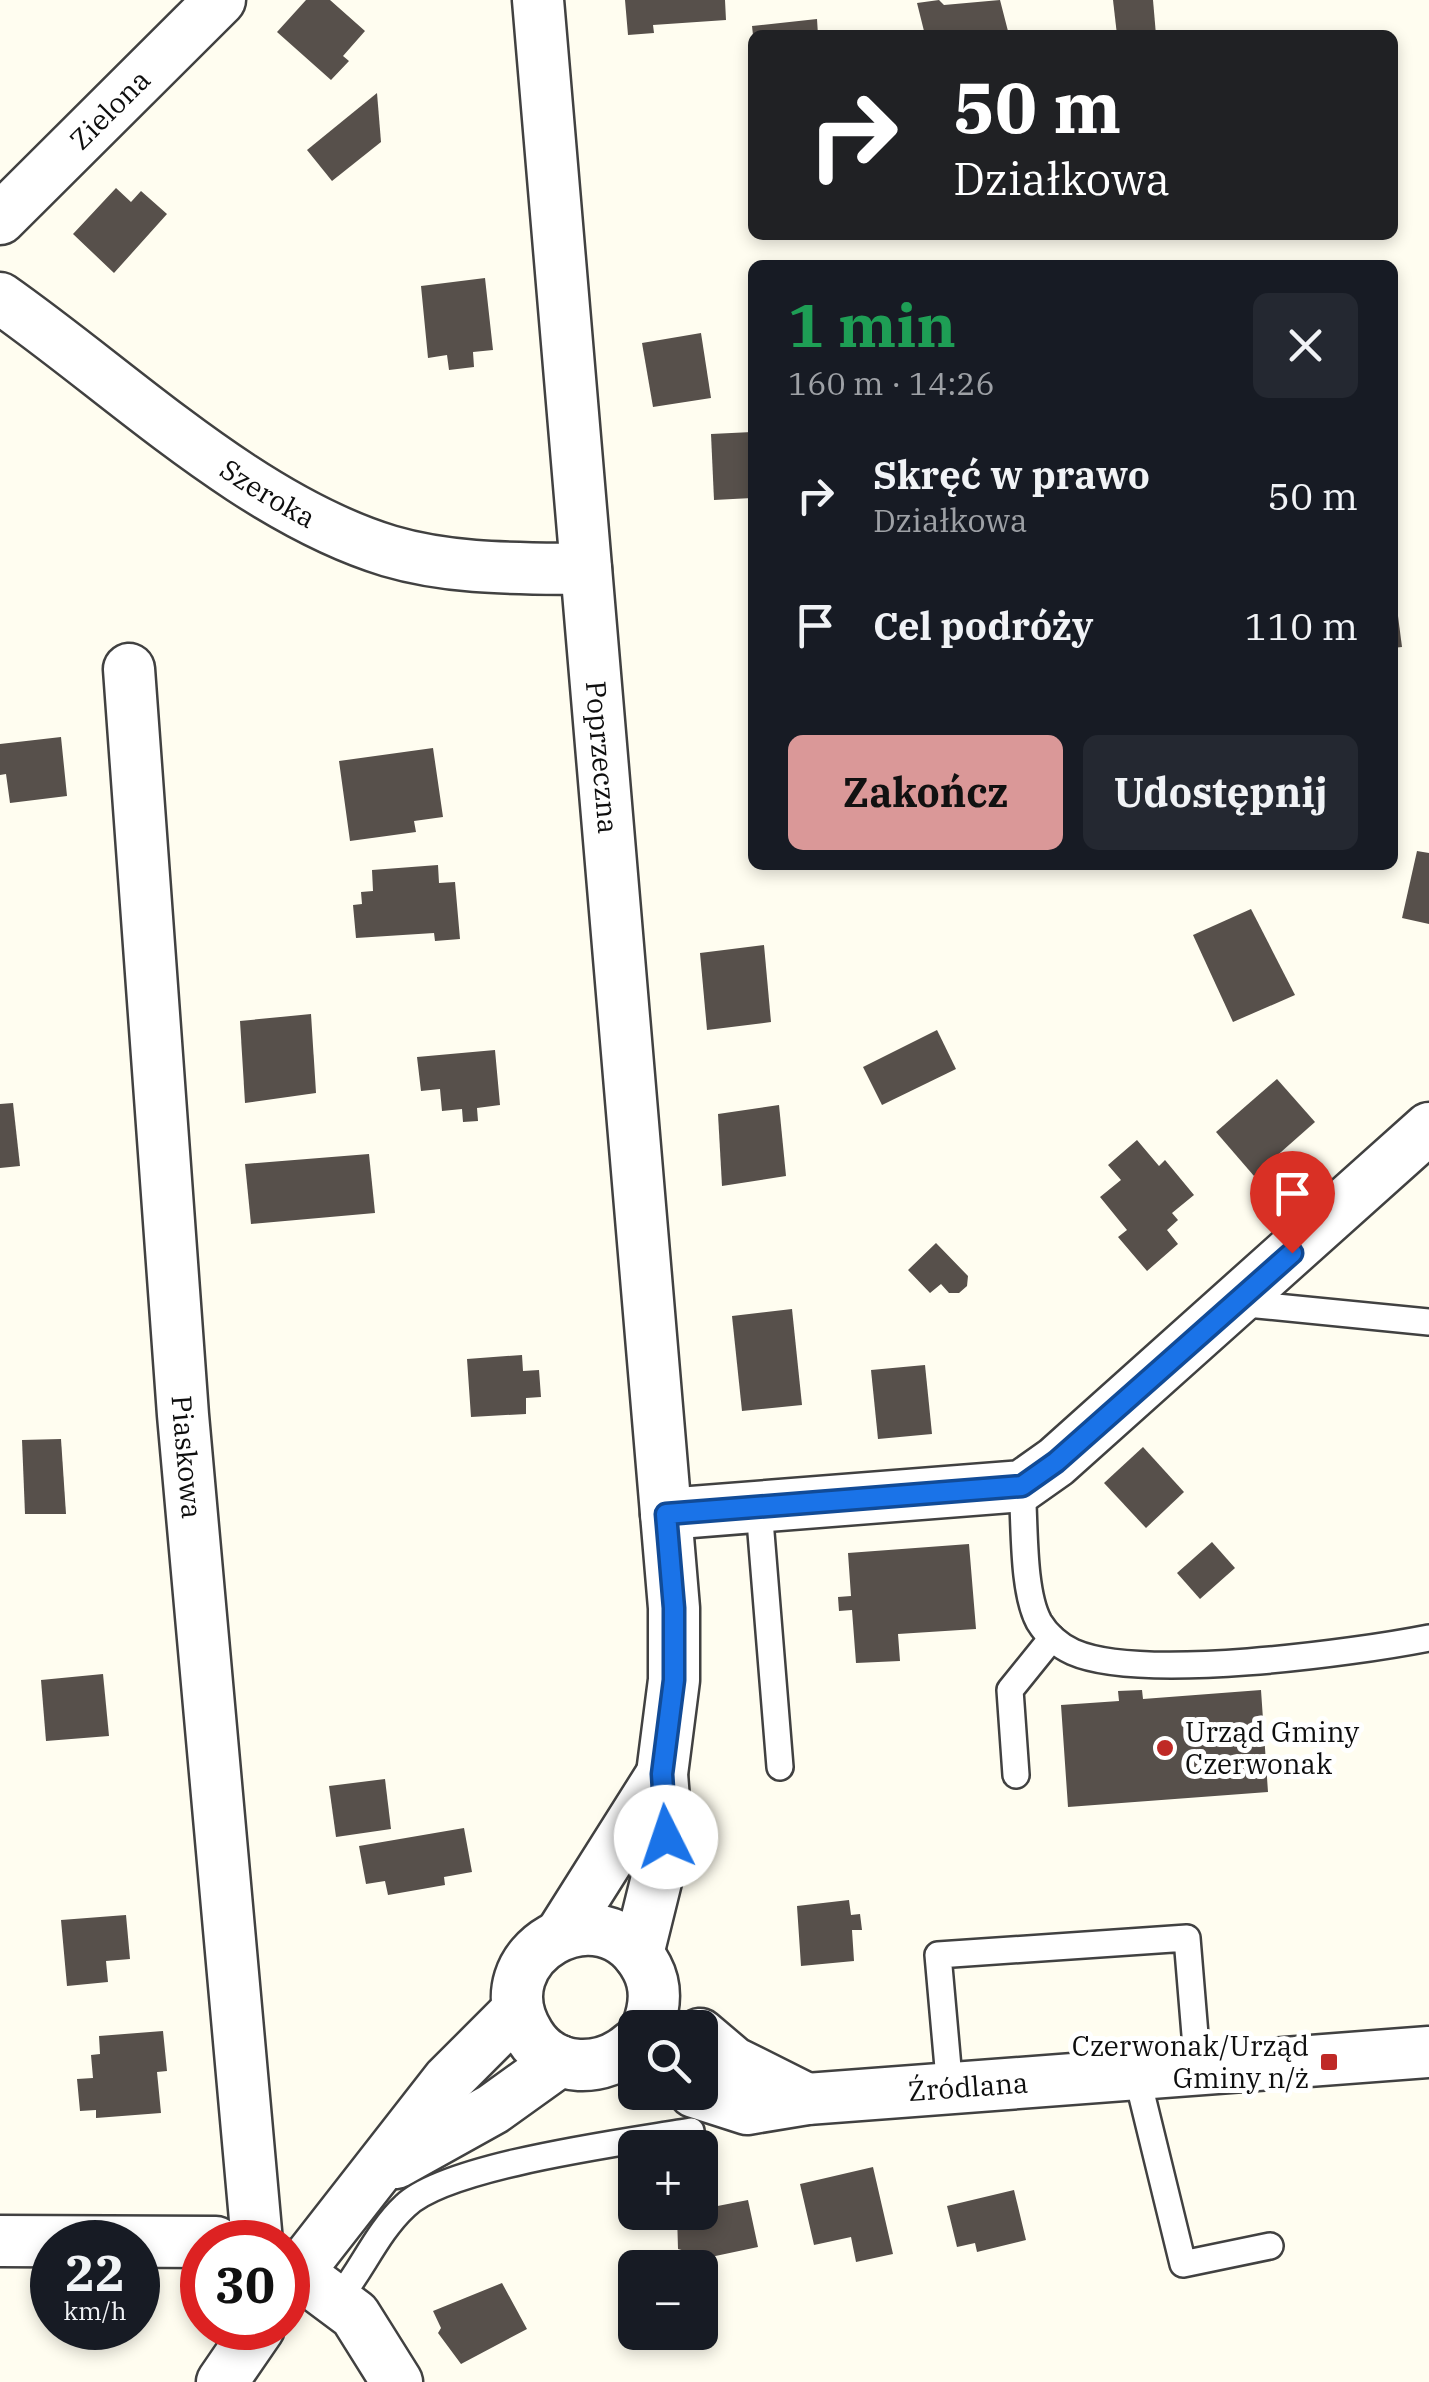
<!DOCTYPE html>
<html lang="pl">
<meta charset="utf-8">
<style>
:root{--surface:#171b24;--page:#242831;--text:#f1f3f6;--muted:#9ea1a6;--accent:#da9898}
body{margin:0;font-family:"IBM Plex Serif",serif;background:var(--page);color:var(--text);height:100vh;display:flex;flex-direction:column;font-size:38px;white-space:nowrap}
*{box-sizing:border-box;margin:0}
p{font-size:32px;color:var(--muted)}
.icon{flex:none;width:55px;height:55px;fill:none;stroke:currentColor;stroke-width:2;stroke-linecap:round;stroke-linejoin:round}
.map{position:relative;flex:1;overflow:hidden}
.panel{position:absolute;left:748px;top:260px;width:650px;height:610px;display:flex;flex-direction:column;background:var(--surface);border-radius:15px;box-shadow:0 5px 15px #0003}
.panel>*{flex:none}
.banner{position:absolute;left:748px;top:30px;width:650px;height:210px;border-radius:15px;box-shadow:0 5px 15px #0003;background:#202124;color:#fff;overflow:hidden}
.buttons{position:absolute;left:618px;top:2010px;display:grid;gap:20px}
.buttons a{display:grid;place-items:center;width:100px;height:100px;border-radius:15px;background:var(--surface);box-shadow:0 5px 15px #0003;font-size:50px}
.speed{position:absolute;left:30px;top:2220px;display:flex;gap:20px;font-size:50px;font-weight:700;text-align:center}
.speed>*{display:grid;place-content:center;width:130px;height:130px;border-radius:50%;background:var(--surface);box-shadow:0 5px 15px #0003;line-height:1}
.speed small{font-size:25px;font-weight:400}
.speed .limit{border:15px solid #d22;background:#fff;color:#111}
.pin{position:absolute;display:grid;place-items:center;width:85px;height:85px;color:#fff;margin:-102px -42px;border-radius:50% 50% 50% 0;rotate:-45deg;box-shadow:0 0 10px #0007}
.pin .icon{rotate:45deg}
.me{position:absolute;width:110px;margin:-55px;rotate:356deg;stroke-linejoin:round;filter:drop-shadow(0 0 8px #0008)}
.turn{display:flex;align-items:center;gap:35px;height:210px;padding:0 40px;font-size:45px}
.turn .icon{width:130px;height:130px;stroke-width:2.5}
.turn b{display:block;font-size:70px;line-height:85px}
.round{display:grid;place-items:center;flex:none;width:105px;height:105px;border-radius:15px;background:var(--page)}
.headline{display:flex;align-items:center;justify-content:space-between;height:170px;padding:0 40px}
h1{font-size:60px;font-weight:700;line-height:75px;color:#1e9e55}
.action{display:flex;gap:20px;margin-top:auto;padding:20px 40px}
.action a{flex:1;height:115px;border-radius:15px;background:var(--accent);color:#111;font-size:40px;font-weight:700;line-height:115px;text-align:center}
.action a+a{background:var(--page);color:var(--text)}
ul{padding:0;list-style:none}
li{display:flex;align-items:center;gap:30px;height:130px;padding:0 40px}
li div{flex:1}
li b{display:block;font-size:38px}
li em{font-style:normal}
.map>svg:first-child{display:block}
.building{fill:#57504b}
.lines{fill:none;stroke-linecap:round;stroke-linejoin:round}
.lane-casing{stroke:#414141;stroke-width:30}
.street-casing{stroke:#414141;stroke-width:55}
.lane{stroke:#fff;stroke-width:25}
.street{stroke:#fff;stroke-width:50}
.route-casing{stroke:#114b97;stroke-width:25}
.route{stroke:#1a73e8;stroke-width:18}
.poi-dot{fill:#bf2926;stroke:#fff;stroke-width:4}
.labels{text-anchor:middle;stroke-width:10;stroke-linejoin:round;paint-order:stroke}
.street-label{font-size:28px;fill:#0e0e0e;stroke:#fff}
.poi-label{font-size:28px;fill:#0e0e0e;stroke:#fff;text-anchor:start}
</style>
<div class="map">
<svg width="1429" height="2382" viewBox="0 0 1429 2382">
<rect width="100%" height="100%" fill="#fffdf0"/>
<g class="building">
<path d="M 306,0 L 330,0 L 365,31 L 343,56 L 349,61 L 331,80 L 277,32 Z"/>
<path d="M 625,0 L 725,0 L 726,20 L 653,25 L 654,33 L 628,35 Z"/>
<path d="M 939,0 L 944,5 L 1000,0 L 1009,35 L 925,35 L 917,3 Z"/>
<path d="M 1113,0 L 1153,0 L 1156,35 L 1117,35 Z"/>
<path d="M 817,19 L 818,35 L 753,35 L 752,26 Z"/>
<path d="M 377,93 L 381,142 L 332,181 L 307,150 Z"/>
<path d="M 116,188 L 131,202 L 141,191 L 167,214 L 114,273 L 73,234 Z"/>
<path d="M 485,278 L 493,350 L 473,352 L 474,367 L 449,370 L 447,355 L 428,358 L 421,286 Z"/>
<path d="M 701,333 L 711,398 L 653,407 L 642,343 Z"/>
<path d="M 752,432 L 752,498 L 714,500 L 711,434 Z"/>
<path d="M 1392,570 L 1402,647 L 1392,648 Z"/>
<path d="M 61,737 L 67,796 L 10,803 L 6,774 L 0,775 L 0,744 Z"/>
<path d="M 433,748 L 443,817 L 414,821 L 416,832 L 350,841 L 339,761 Z"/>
<path d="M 1417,851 L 1429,853 L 1429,924 L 1402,918 Z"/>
<path d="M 438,865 L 439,883 L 455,882 L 460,939 L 435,941 L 434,933 L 356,938 L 353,905 L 362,904 L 361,892 L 373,891 L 372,870 Z"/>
<path d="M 1251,909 L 1295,995 L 1233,1022 L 1193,935 Z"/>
<path d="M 764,945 L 771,1022 L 707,1030 L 700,953 Z"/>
<path d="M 311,1014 L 316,1093 L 245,1103 L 240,1021 Z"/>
<path d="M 937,1030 L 956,1069 L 882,1105 L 863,1067 Z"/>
<path d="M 495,1050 L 500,1105 L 477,1108 L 478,1121 L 463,1122 L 462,1109 L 442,1111 L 440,1089 L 421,1091 L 417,1057 Z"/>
<path d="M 1277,1079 L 1315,1122 L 1254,1176 L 1216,1132 Z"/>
<path d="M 13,1103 L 20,1166 L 0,1168 L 0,1104 Z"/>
<path d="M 779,1105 L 786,1176 L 722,1186 L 718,1114 Z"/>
<path d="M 1137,1140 L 1159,1166 L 1165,1160 L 1194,1195 L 1172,1213 L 1178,1220 L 1167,1230 L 1178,1244 L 1147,1271 L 1118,1237 L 1127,1230 L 1100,1197 L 1121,1180 L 1108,1165 Z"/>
<path d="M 369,1154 L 375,1213 L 251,1224 L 245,1164 Z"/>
<path d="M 936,1243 L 968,1276 L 967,1286 L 959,1293 L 949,1293 L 941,1284 L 930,1293 L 908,1270 Z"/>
<path d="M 792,1309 L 802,1405 L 742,1411 L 732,1316 Z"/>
<path d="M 522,1355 L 523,1371 L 539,1370 L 541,1397 L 526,1398 L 526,1414 L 471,1417 L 467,1359 Z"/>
<path d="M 925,1365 L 932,1434 L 878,1439 L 871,1370 Z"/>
<path d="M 61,1439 L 66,1514 L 25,1514 L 22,1440 Z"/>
<path d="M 1143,1447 L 1184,1492 L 1146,1528 L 1104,1483 Z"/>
<path d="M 1212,1542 L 1235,1568 L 1200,1599 L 1177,1573 Z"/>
<path d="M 969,1544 L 976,1629 L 898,1634 L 900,1661 L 856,1663 L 852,1610 L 839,1611 L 838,1597 L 851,1596 L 848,1553 Z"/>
<path d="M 103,1674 L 109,1736 L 46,1741 L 41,1680 Z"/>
<path d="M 1142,1690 L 1143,1699 L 1261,1690 L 1268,1792 L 1068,1807 L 1061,1705 L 1119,1701 L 1118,1691 Z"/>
<path d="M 385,1779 L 391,1829 L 336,1837 L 329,1786 Z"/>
<path d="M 464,1828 L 472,1872 L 444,1877 L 445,1885 L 388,1895 L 385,1881 L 366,1884 L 359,1846 Z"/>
<path d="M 849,1900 L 851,1915 L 860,1914 L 862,1930 L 852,1930 L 854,1961 L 801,1966 L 797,1906 Z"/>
<path d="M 126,1915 L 130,1959 L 106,1961 L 108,1982 L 67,1986 L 61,1920 Z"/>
<path d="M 163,2031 L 167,2071 L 157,2072 L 161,2113 L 96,2118 L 96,2110 L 80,2111 L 77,2079 L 93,2078 L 91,2055 L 100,2054 L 99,2036 Z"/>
<path d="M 873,2167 L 893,2254 L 856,2262 L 851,2237 L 814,2245 L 800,2184 Z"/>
<path d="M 1014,2190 L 1026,2240 L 977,2252 L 975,2243 L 957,2247 L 947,2206 Z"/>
<path d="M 748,2200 L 758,2247 L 687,2262 L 685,2251 L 678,2249 L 677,2214 Z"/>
<path d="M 502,2283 L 527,2329 L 461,2364 L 438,2333 L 441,2328 L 433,2311 Z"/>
</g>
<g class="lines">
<defs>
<g id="lane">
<path d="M 1237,1303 L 1429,1322"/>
<path d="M 1022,1486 C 1025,1523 1022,1591 1039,1622 C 1047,1635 1060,1646 1073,1652 C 1141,1682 1353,1653 1429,1638"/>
<path d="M 759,1508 L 780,1767"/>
<path d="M 1016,1775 L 1010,1690 L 1052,1638"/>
<path d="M 1137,2076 L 1183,2264 L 1270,2246"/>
<path d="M 950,2090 L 938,1955 L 1187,1938 L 1198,2071"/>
<path d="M 338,2299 C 362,2270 377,2232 405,2206 C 447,2165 627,2142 691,2131"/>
</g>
<g id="street">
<path id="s1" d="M 538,0 L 674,1608 L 674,1680 L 662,1774 L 667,1837 L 638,1954"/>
<path id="s2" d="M 0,219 L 220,0"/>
<path id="s3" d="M 0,298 C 120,382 248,508 389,551 C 453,570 520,568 586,569"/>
<path id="s4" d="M 129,669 L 183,1415 L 257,2242"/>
<path d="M 666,1514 L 1022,1486 L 1056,1462 L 1429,1128"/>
<path d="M 561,1934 L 662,1774"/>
<path d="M 700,2034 L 733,2062 L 807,2099"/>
<path d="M 635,2044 C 603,2073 553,2074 529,2035 C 478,1955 603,1883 647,1968 C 657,1987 655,2008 647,2028"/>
<path id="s5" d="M 694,2092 L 747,2109 L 807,2099 L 1429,2052"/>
<path d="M 396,2163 L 493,2109 L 560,2061"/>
<path d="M 0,2241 L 216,2242"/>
<path d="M 288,2265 L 355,2315 L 397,2382"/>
<path d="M 288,2285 L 448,2080 L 518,2010"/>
<path d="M 222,2382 L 259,2328"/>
</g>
</defs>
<use href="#lane" class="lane-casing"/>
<use href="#street" class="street-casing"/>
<use href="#lane" class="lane"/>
<use href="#street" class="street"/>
</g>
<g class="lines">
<defs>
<path id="route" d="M 666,1837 L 662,1774 L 674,1680 L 674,1608 L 666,1514 L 1022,1486 L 1056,1462 L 1292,1253"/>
</defs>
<use href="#route" class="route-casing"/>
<use href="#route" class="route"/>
</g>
<g class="poi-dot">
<circle cx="1165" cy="1748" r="10"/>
<rect x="1319" y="2052" width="20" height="20" rx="5"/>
</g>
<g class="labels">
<g class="street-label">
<text dy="10" stroke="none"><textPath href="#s2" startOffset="155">Zielona</textPath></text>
<text dy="10" stroke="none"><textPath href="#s3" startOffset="332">Szeroka</textPath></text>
<text dy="10" stroke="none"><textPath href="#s1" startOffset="760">Poprzeczna</textPath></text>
<text dy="10" stroke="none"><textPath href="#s4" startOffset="790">Piaskowa</textPath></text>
<text dy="10" stroke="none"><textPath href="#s5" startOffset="278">Źródlana</textPath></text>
</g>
<g class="poi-label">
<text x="1185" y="1742">Urząd Gminy<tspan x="1185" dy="32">Czerwonak</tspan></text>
<text x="1309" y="2056" text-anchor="end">Czerwonak/Urząd<tspan x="1309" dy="32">Gminy n/ż</tspan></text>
</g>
</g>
</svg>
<div class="buttons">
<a><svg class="icon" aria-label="search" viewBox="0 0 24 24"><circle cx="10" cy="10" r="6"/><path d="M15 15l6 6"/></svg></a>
<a>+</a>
<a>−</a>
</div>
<div class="speed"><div>22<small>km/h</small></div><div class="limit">30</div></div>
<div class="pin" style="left:1292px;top:1253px;background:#d93025"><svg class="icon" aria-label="arrive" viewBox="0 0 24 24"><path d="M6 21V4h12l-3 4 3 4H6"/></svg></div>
<svg class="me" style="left:666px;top:1837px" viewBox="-20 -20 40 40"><circle r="19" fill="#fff"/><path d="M0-13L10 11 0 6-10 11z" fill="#1a73e8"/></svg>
<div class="banner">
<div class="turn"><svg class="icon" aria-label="right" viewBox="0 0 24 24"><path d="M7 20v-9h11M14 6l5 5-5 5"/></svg><div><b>50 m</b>Działkowa</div></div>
</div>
<section class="panel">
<div class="headline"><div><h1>1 min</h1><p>160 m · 14:26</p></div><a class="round"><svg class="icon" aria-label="close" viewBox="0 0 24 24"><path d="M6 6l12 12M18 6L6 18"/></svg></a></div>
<ul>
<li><svg class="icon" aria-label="right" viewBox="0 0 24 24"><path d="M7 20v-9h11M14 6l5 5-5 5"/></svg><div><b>Skręć w prawo</b><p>Działkowa</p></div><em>50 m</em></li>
<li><svg class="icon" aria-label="arrive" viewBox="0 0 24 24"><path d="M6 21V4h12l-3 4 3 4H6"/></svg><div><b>Cel podróży</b></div><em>110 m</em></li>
</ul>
<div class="action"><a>Zakończ</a><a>Udostępnij</a></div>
</section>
</div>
